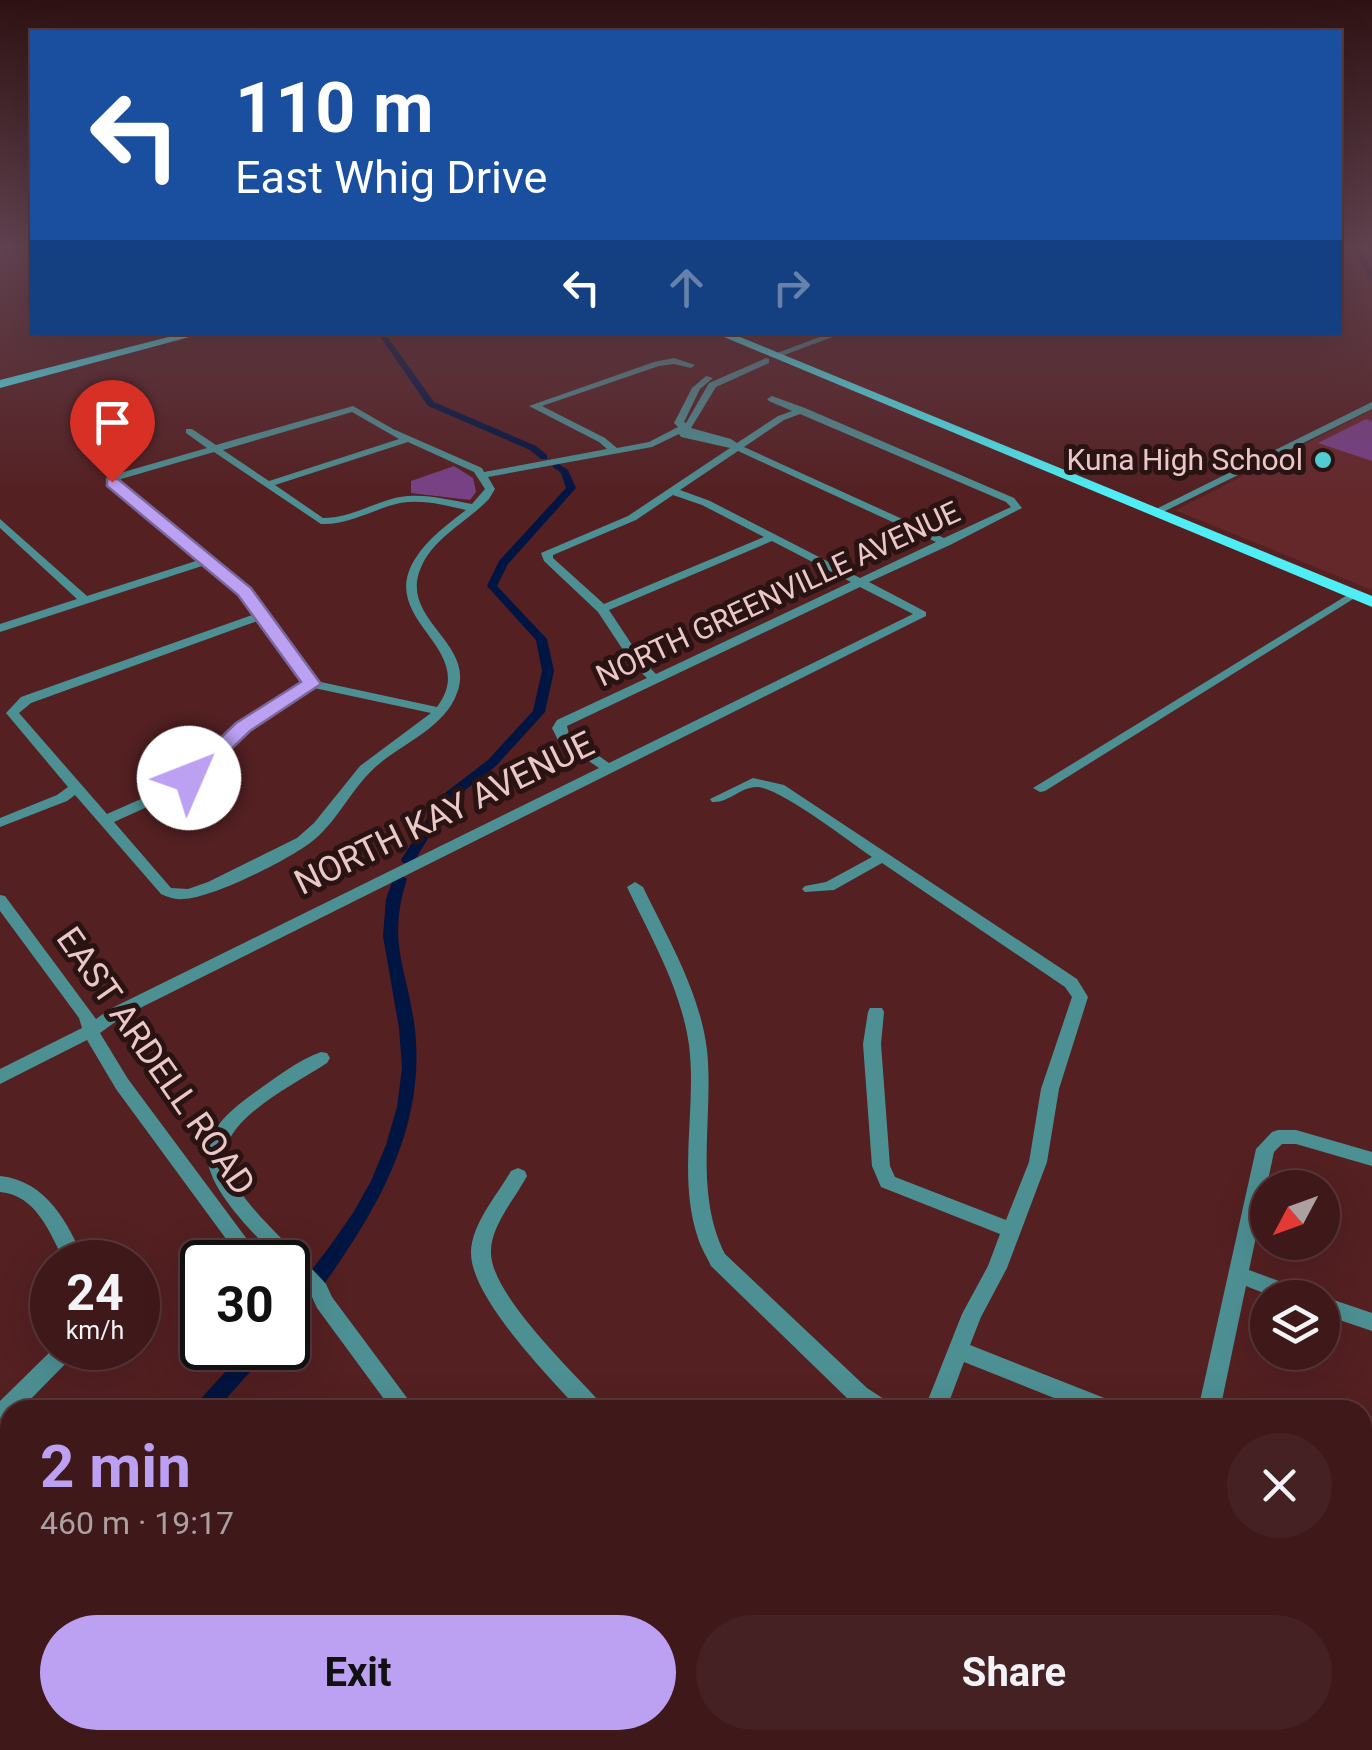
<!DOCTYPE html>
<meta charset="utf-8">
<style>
:root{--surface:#3f181a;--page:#462123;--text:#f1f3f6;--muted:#ada0a2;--line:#583739;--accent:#bca0f2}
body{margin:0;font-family:Roboto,sans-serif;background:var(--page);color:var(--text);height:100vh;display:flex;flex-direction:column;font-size:38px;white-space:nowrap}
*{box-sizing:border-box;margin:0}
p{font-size:32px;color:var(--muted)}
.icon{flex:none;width:55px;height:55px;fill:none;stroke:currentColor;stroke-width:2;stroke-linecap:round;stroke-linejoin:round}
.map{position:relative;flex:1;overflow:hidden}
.drawer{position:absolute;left:0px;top:1400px;width:1372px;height:350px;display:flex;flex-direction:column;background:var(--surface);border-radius:30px 30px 0 0;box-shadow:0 10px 40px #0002,0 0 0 2px var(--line)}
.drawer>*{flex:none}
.top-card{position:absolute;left:30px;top:30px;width:1312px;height:305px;border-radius:0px;box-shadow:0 10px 40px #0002,0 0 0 2px var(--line);background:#1a4fa0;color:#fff;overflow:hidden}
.needle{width:65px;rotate:229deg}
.fabs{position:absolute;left:1250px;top:1170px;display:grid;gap:20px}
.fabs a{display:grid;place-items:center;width:90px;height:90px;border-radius:50%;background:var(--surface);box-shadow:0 10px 40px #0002,0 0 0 2px var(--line);font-size:50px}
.speed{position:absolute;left:30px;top:1240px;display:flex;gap:20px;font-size:50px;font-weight:700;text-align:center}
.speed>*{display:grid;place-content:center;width:130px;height:130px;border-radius:50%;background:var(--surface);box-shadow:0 10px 40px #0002,0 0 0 2px var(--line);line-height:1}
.speed small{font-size:25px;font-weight:400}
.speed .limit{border:5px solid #111;border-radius:15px;background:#fff;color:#111}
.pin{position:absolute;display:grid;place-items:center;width:85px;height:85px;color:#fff;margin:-102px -42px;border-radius:50% 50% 50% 0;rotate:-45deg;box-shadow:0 0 10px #0007}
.pin .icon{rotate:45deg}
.me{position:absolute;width:110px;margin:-55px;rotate:46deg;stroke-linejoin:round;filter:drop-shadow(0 0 8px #0008)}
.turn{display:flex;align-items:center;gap:35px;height:210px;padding:0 40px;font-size:45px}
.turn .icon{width:130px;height:130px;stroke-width:2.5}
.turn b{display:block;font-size:70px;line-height:85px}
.lanes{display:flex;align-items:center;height:95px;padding:0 40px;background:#0003;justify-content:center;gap:50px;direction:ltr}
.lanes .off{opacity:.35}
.round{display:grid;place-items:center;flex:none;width:105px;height:105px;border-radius:52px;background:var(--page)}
.overview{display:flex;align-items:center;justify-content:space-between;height:170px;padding:0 40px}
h1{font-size:60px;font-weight:700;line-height:75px;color:var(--accent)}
.action{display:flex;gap:20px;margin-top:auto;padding:20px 40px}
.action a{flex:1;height:115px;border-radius:60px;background:var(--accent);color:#111;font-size:40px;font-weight:700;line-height:115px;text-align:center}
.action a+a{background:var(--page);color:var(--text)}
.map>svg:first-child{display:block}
.built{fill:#64282b}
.green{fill:#784186}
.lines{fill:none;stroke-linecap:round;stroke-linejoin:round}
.canal{fill:#001542;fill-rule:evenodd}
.minor{fill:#4d9093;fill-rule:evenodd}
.major{fill:#4feef5;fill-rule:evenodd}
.route{fill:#bca0f2;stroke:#7a689d;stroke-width:2.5}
.poi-dot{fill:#51ccd2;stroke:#2a1313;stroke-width:4}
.labels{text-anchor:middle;stroke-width:10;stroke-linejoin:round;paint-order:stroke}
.far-poi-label{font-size:30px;fill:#eac8c7;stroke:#2a1313;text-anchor:end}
.far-street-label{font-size:30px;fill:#eac8c7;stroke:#2a1313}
.street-label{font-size:35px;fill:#eac8c7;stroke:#2a1313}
</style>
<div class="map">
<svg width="1372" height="1750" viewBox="0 0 1372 1750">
<rect width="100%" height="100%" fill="#542022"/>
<path class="built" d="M 1372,410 L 1372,590 L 1177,511 L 1176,510 Z"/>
<g class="green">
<path d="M 1366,419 L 1372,421 L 1372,461 L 1318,443 Z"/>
<path d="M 454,466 L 473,478 L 476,492 L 470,500 L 411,493 L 411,481 Z"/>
</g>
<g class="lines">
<g class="canal">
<path d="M 1354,248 L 1361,248 L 1372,271 L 1372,280 L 1369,278 Z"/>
<path d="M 377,332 L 384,332 L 434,402 L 536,446 L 547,455 L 547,459 L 541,459 L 530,450 L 428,406 Z"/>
<path d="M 557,463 L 568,470 L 576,488 L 508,564 L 497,586 L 547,639 L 554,671 L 545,712 L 496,766 L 451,801 L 413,863 L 403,863 L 401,860 L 441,796 L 488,760 L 533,711 L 542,671 L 536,640 L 487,586 L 499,561 L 566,488 L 561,473 L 552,466 Z"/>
<path d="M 400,875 L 407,879 C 386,944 408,969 415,1030 C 424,1112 391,1185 346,1252 C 335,1269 304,1315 288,1322 L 288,1301 L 330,1246 L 353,1213 L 371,1181 L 386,1145 L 397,1107 L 402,1068 L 399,1028 L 383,936 L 386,899 L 393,879 Z"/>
<path d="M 247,1348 L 269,1348 L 266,1354 L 216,1410 L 193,1410 L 196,1404 Z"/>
<path d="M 10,1612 L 10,1640 L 0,1645 L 0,1617 Z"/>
</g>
<g class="minor">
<path d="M 833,332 L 846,332 L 776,358 L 769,356 Z"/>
<path d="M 674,358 L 695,365 L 691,368 L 674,364 L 659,366 L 542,406 L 605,438 L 617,448 L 649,442 L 678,427 L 674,423 L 692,388 L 706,376 L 713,378 L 700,389 L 684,422 L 686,423 L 709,383 L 766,358 L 769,359 L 769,363 L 716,387 L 691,428 L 731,439 L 737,443 L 778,416 L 792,411 L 769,401 L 767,399 L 772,396 L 805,408 L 1014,498 L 1022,508 L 950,545 L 869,582 L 926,612 L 926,616 L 122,1017 L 100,1033 L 128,1079 L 264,1262 L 243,1262 L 116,1089 L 87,1040 L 0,1084 L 0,1069 L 82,1028 L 79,1018 L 0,911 L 0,895 L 5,896 L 96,1019 L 110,1009 L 599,768 L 558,740 L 552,728 L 557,720 L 647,678 L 633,665 L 598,612 L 544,561 L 541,553 L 628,516 L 730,448 L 681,437 L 679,434 L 652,447 L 488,477 L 495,489 L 489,499 C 469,520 437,536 423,563 C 394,619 477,641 457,693 C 445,727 405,742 379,764 C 353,785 340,818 315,839 C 293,858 211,899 183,899 C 175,900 168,897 161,894 L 75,795 L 67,801 L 0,827 L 0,818 L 57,795 L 68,787 L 6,713 L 21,697 L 255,614 L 241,594 L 205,565 L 0,632 L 0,624 L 77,599 L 0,528 L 0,519 L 87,596 L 199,560 L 109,485 L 113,475 L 207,448 L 186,433 L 186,429 L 192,429 L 216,445 L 353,406 L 393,429 L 482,468 L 484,472 L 607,449 L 599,442 L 529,406 L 654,362 ZM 352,412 L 399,439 L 269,481 L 223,450 ZM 800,414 L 1006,502 L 1011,507 L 944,538 L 744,447 L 784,420 ZM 408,442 L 474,472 L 485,489 L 472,504 C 449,500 424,493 400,497 C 374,502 351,518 323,518 L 275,485 ZM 738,451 L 936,542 L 860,578 L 710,501 L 680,490 ZM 214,452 L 321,524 C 350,525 373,509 400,503 C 422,499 445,505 466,510 C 448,524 427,539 415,559 C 376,621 481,648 437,707 L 316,681 L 249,590 L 119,484 L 121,479 ZM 673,495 L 702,505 L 764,537 L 604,604 L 553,558 L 553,555 L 636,520 ZM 772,541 L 851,582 L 656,674 L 642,660 L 609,610 ZM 860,587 L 913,614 L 609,763 L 569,735 L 567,726 ZM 260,620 L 305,683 L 238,724 L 168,787 L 107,814 L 19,713 L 31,703 ZM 314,688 L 431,713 L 360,766 L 314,823 L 297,838 L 208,882 L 188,889 L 171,888 L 114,822 L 178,793 L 248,730 Z"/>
<path d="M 1372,402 L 1372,409 L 1159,514 L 1150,512 Z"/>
<path d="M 1354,591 L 1360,594 L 1358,596 L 1045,791 L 1040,792 L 1033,788 Z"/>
<path d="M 753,778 L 784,785 L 1077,979 L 1088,997 L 1059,1089 L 1047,1162 L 1007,1268 L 981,1317 L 970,1345 L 1117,1403 L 1120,1410 L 1084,1410 L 964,1362 L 946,1410 L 924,1410 L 962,1314 L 988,1266 L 1000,1234 L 881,1187 L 872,1166 L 863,1044 L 868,1012 L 870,1008 L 882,1008 L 884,1012 L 881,1044 L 890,1166 L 895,1177 L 1006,1220 L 1029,1162 L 1041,1089 L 1072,997 L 1065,987 L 882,863 L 834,890 L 805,892 L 802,889 L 805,886 L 826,882 L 872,857 C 850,842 778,786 756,787 C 741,787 729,803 712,802 L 710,799 Z"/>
<path d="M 635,882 L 643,887 C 668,939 700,992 707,1050 C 714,1117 693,1191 725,1254 L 867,1388 L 890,1403 L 893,1410 L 864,1410 L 851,1402 L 711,1266 C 707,1257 701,1248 698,1238 C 677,1176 697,1109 689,1045 C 681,988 651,938 627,887 Z"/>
<path d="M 321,1052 L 327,1053 L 330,1058 L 327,1063 C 298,1082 245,1108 229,1140 C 224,1149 224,1162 228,1171 C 245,1209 298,1252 326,1284 L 332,1297 L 416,1410 L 392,1410 L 317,1308 L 311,1295 L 288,1269 L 288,1262 L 281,1262 C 258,1237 199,1184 208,1146 C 214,1123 236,1106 254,1093 C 274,1079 298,1060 321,1052 Z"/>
<path d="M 1278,1130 L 1296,1130 L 1372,1152 L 1372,1166 L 1296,1144 L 1282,1144 L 1274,1152 L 1249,1270 L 1309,1292 L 1312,1298 L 1276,1298 L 1246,1286 L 1220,1410 L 1198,1410 L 1256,1149 L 1272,1132 Z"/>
<path d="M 518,1168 L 525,1171 L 527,1176 C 515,1199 490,1226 491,1253 C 491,1294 573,1372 601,1403 L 604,1410 L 579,1410 C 549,1377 471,1298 471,1253 C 471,1224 498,1194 511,1171 Z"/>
<path d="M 0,1176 C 47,1181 68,1223 85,1262 L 65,1262 C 50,1234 37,1195 0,1192 Z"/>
<path d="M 1322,1296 L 1372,1313 L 1372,1331 L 1322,1314 L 1322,1298 L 1318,1298 Z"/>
<path d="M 54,1348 L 77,1348 L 74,1355 L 20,1410 L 10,1410 L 10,1421 L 0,1426 L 0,1401 Z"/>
<path d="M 1362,1529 L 1372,1533 L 1372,1560 L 1362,1555 Z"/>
<path d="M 400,1740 L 428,1740 L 432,1750 L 404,1750 Z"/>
<path d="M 640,1740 L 669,1740 L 674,1750 L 645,1750 Z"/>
<path d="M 1127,1740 L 1153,1740 L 1151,1750 L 1125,1750 Z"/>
<path d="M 1221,1740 L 1260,1740 L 1265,1750 L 1227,1750 Z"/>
</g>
<g class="major">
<path d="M 188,332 L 208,332 L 0,388 L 0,380 Z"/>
<path d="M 712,332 L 728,332 L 1372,596 L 1372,607 Z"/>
</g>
</g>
<linearGradient id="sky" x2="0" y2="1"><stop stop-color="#2e1213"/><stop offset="0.5" stop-color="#61424f"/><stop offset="1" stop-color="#61424f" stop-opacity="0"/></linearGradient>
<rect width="1372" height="494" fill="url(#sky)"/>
<path class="route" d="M 107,479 L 118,479 L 251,588 L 321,684 L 250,731 L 197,782 L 182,782 L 179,778 L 236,723 L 301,682 L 238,595 L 107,486 Z"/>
<circle class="poi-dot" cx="1323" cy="460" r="10"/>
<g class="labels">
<g class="far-poi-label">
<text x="1303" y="470">Kuna High School</text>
</g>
<g class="far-street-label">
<text transform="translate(778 594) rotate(-25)" y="10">NORTH GREENVILLE AVENUE</text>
</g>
<g class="street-label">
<text transform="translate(444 813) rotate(-26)" y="12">NORTH KAY AVENUE</text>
<text transform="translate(156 1061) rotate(55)" y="12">EAST ARDELL ROAD</text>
</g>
</g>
</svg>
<div class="fabs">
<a><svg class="needle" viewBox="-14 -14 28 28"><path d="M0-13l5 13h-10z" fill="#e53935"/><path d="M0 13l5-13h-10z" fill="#ada0a2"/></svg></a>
<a><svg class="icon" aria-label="layers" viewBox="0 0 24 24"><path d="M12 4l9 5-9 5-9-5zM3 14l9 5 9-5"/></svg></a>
</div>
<div class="speed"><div>24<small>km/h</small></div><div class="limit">30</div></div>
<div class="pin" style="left:112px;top:482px;background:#d93025"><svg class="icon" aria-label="arrive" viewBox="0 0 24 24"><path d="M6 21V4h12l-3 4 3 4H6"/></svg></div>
<svg class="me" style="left:189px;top:778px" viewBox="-20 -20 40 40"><circle r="19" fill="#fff"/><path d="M0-13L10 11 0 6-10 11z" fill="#bca0f2"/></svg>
<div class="top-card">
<div class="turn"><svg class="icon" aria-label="left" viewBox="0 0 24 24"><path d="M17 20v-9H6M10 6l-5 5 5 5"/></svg><div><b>110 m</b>East Whig Drive</div></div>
<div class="lanes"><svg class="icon" aria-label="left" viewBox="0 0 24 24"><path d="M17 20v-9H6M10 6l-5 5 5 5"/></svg><svg class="icon off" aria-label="ahead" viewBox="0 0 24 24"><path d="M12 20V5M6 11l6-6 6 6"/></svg><svg class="icon off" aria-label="right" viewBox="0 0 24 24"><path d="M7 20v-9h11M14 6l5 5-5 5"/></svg></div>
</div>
<section class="drawer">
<div class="overview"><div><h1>2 min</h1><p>460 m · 19:17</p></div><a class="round"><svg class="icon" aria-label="close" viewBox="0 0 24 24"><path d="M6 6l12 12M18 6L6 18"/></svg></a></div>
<div class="action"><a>Exit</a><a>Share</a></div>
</section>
</div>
